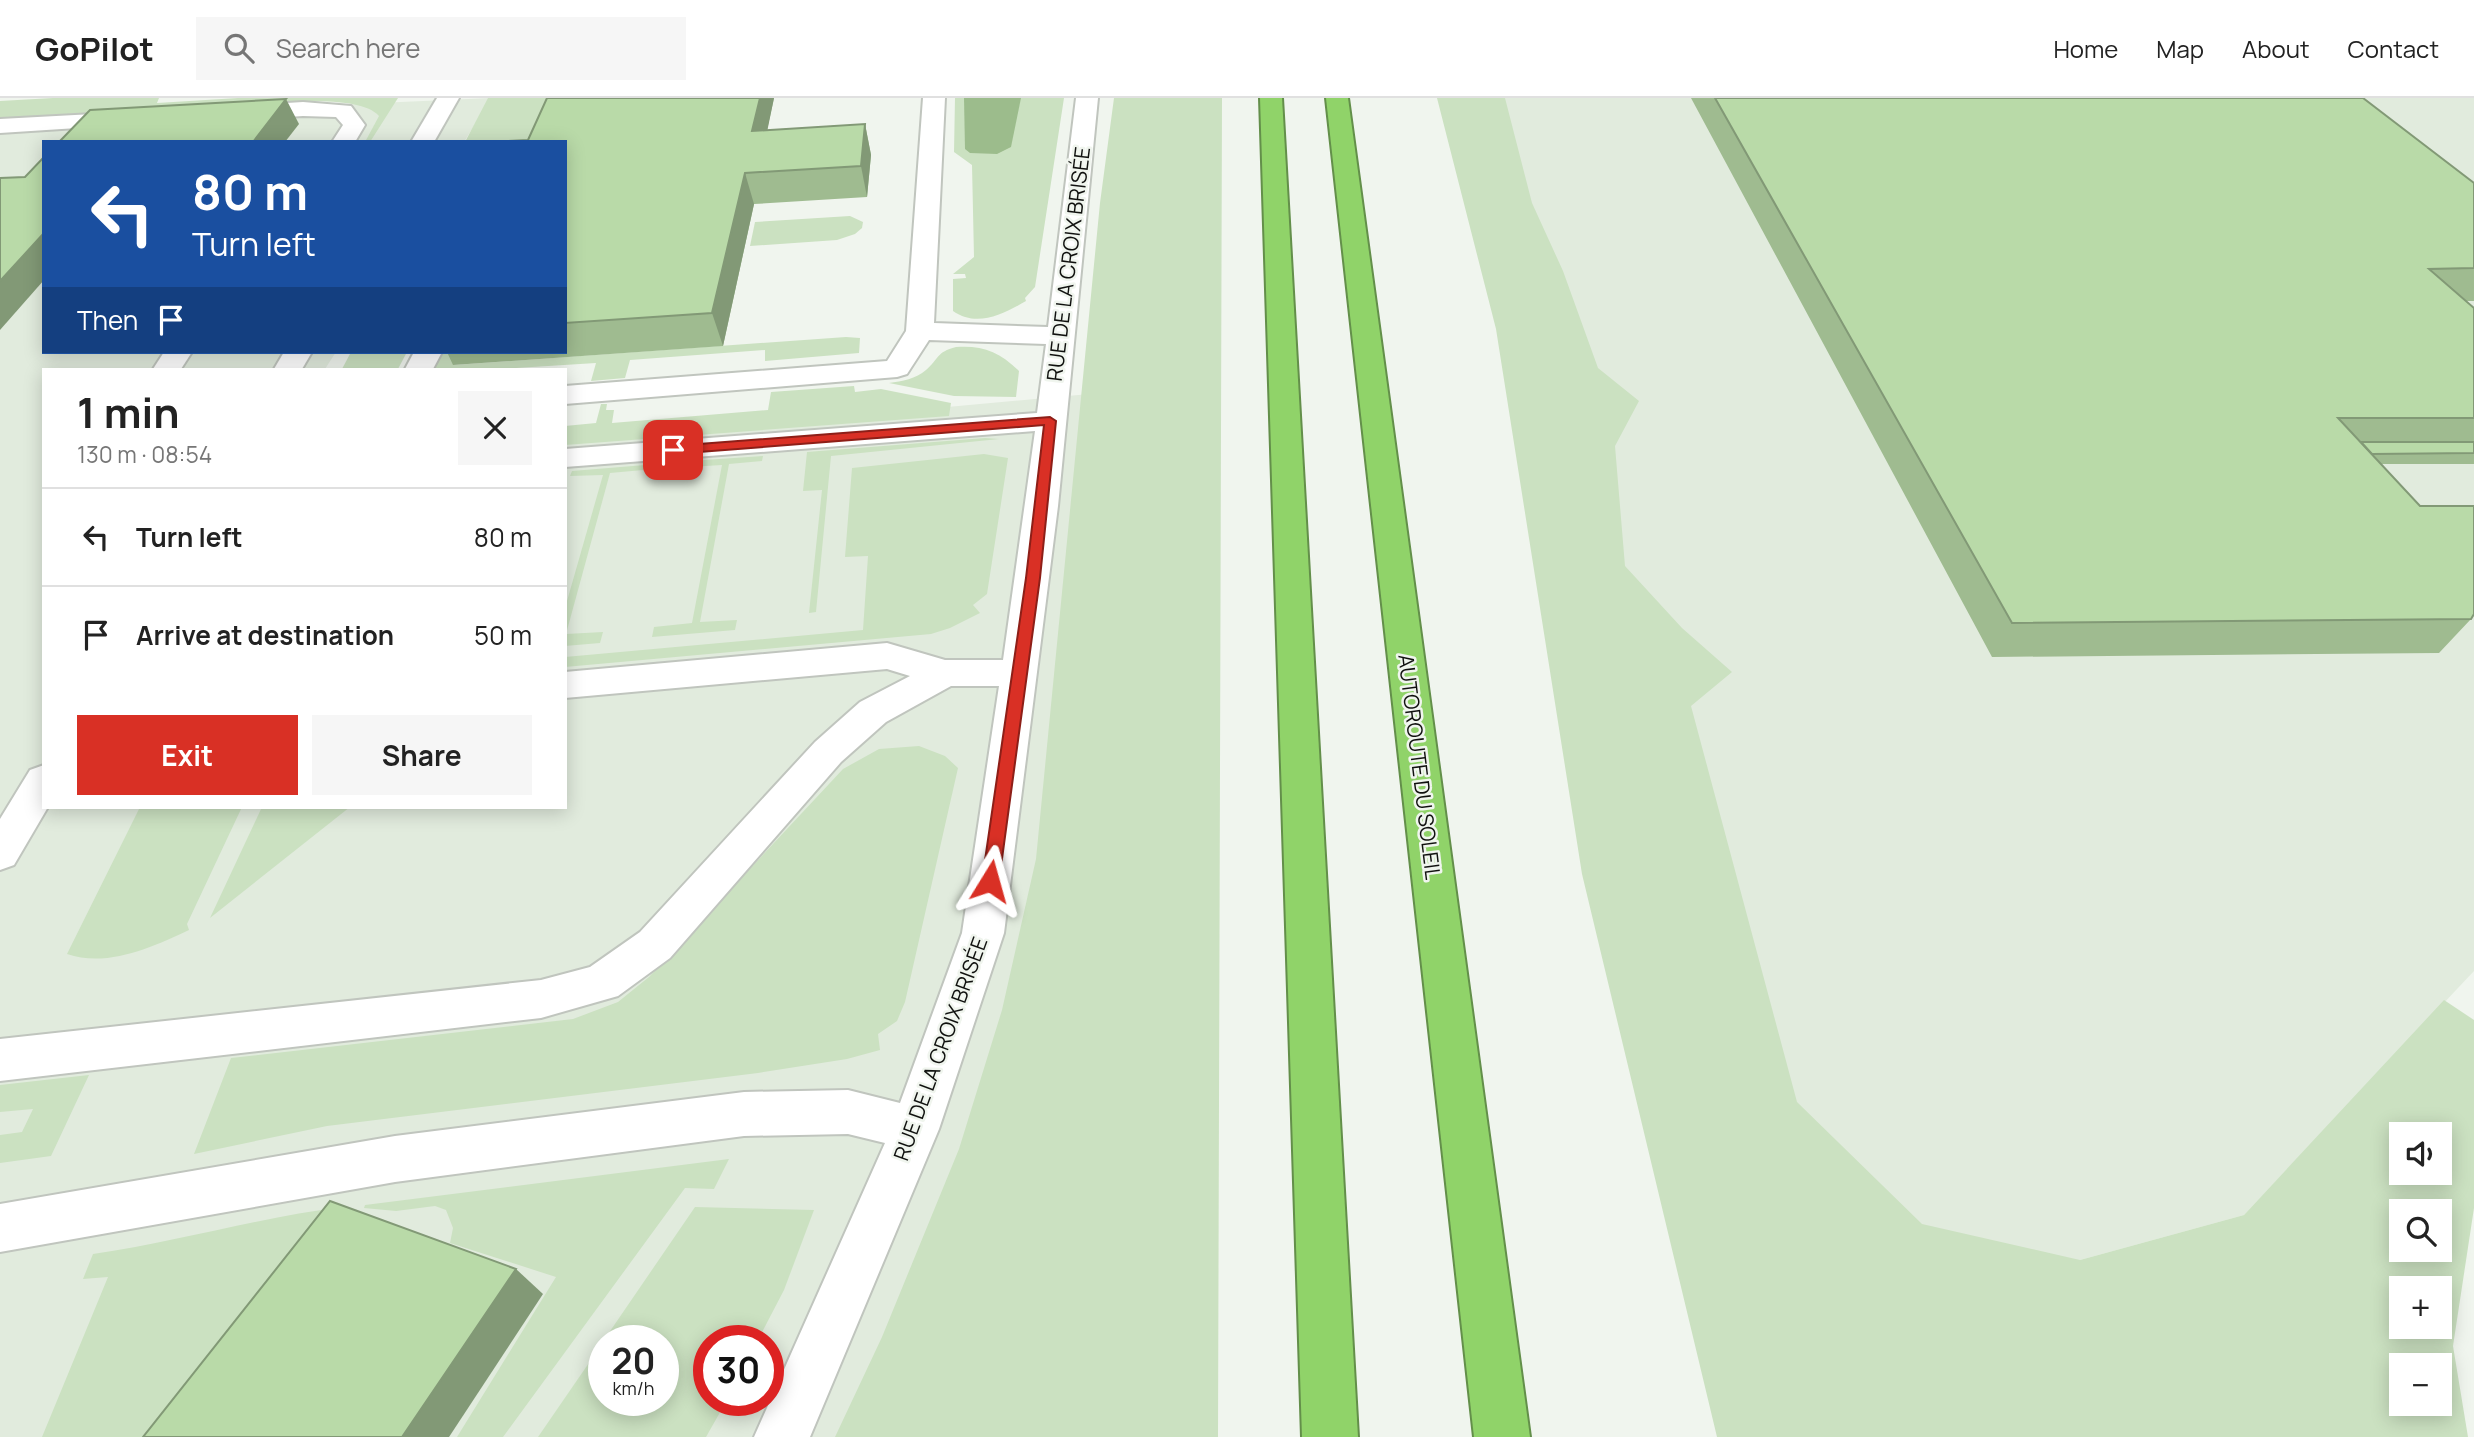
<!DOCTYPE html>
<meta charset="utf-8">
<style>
:root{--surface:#fff;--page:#f6f6f6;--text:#222;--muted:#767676;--line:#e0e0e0;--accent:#d93025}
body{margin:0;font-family:Manrope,sans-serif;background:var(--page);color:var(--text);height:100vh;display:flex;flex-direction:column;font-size:26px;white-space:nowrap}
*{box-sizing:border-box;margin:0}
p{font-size:23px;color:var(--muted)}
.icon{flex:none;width:38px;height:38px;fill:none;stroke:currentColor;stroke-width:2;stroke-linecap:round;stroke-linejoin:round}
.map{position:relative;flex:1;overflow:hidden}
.drawer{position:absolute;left:42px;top:270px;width:525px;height:441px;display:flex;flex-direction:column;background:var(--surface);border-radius:0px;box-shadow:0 4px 18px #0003}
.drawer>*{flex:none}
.hud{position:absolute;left:42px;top:42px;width:525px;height:214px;border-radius:0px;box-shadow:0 4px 18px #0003;background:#1a4fa0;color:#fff;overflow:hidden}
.fabs{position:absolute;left:2389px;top:1024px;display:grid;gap:14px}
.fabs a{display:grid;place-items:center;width:63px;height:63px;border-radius:0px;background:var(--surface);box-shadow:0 4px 18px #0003;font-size:35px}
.speed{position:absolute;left:588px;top:1227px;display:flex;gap:14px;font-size:35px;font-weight:700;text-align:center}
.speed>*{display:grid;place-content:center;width:91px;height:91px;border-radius:50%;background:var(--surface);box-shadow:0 4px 18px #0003;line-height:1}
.speed small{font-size:18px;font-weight:400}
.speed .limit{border:10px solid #d22;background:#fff;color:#111}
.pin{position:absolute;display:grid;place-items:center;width:60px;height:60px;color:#fff;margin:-30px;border-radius:14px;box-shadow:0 4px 10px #0006}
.me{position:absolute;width:77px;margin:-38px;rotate:8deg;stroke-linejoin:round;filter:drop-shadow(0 0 5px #0008)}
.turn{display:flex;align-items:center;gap:24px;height:147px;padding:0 35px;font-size:32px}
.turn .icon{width:91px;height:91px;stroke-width:2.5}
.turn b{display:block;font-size:49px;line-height:60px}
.then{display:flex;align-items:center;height:66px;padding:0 35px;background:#0003;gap:14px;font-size:26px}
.round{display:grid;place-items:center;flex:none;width:74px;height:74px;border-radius:0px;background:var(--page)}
.head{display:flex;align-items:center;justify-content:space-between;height:119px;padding:0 35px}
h1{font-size:42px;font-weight:700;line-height:52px}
.button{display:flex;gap:14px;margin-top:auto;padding:14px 35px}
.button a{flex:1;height:80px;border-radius:0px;background:var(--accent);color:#fff;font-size:28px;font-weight:700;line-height:80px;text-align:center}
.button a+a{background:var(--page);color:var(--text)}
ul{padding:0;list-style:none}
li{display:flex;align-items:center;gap:21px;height:98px;padding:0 35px;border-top:2px solid var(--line)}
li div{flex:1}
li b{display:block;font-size:26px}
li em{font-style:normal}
header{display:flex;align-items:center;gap:42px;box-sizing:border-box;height:98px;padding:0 35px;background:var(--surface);border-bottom:2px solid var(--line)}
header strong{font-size:33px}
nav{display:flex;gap:38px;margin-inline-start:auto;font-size:24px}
.search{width:490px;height:63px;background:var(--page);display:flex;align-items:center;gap:18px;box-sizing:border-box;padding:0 24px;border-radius:0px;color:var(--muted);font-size:26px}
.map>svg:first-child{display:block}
.built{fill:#e1ebdd;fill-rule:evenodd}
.green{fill:#cbe1c1;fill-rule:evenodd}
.water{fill:#9cbc8c}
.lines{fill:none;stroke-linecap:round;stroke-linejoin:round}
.minor-casing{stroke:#c0c5be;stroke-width:4}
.highway-casing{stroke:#638f4a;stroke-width:4}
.minor{fill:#fff;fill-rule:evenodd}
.highway{fill:#90d369;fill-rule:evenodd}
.wall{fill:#9fbb90}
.shaded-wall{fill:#829976}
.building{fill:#b9daa8;stroke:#829976;stroke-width:2}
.route{fill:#d93025;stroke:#8d1f18;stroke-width:2}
.labels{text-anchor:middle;stroke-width:5;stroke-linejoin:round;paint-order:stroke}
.street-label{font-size:21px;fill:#10110f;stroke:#f0f5ee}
</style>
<header>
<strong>GoPilot</strong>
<div class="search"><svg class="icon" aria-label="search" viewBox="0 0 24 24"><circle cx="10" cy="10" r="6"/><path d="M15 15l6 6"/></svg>Search here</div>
<nav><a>Home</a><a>Map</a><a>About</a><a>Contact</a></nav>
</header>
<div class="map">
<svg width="2474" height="1339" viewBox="0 0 2474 1339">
<rect width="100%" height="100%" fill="#f0f5ee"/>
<g class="built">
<path d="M 491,0 L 464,44 L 44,44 L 44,254 L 336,254 L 325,271 L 44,271 L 44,709 L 565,709 L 565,344 L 1209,285 L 1169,1339 L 0,1339 L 0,22 ZM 604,1242 L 663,1242 L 663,1302 L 604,1302 ZM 709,1242 L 768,1242 L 768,1302 L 709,1302 Z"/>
<path d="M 1463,0 L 2474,0 L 2474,873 L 2244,1117 L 2080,1162 L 1805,1168 Z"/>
</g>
<g class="green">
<path d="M 53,0 L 159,0 L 157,5 L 238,0 L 398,0 L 370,44 L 365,44 L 379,18 C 364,0 309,3 284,4 L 286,1 L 278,1 L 275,4 L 0,20 L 0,3 Z"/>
<path d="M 488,0 L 598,0 L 552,44 L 465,44 Z"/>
<path d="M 955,0 L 1064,0 L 1035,189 L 1025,200 L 1026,203 C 1004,216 977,230 953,213 L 953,181 L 966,180 L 965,176 L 953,176 L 974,159 L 972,67 L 954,54 Z"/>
<path d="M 1114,0 L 1222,0 L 1218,1339 L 835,1339 L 882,1239 L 959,1051 L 1002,912 L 1036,761 L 1100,105 Z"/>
<path d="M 1437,0 L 1505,0 L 1532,105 L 1563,173 L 1598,270 L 1639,303 L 1615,348 L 1625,468 L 1682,530 L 1732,574 L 1691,608 L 1797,1004 L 1922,1126 L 2080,1162 L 2244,1117 L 2444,902 L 2474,922 L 2474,1110 L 2453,1248 L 2468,1339 L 1717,1339 L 1582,776 L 1496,231 ZM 2401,1036 L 2440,1036 L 2440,1074 L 2401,1074 ZM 2401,1113 L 2440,1113 L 2440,1152 L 2401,1152 ZM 2401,1190 L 2440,1190 L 2440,1228 L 2401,1228 ZM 2401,1267 L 2440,1267 L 2440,1306 L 2401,1306 Z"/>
<path d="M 850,118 L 863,124 L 862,130 L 855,136 L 837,142 L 750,148 L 755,124 Z"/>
<path d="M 846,239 L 860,240 L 859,255 L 765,263 L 765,252 L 630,262 L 625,280 L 591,283 L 596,265 L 502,271 L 431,271 L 430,269 L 438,254 L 459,254 L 454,267 Z"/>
<path d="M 956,249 C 982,247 1000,254 1019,273 L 1016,299 L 954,298 L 889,285 C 902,283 916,281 926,272 C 939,261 936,254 956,249 Z"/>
<path d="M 351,254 L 407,254 L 398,271 L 342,271 Z"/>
<path d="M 854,288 L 855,294 L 881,291 L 951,305 L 949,318 L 565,347 L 565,328 L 596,325 L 601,306 L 607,306 L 606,312 L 614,312 L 612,325 L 768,312 L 771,294 Z"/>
<path d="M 985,340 L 999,341 L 831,358 L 816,514 L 809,515 L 822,392 L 803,393 L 807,354 Z"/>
<path d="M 984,356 L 1008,360 L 987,496 L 973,507 L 980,515 L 950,530 L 931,536 L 565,569 L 565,559 L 863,532 L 868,458 L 845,459 L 852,370 Z"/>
<path d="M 763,358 L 762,363 L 729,366 L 700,524 L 737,522 L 735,532 L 652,539 L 654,529 L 692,525 L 722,367 L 689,369 L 690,363 Z"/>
<path d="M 645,367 L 643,372 L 610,375 L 566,536 L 603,534 L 600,545 L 565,548 L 565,510 L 603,377 L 570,378 L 572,373 Z"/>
<path d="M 919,648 L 945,658 L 958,670 L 905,904 L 897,923 L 878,936 L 880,952 L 847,961 L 758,975 L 327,1028 L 194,1056 L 231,960 L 573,921 L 618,904 L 649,879 L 843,671 L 879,651 Z"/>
<path d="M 140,709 L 242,709 L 187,826 L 189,832 C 153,849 107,870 67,856 Z"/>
<path d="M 262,709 L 350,709 L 210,820 Z"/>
<path d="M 89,977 L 51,1058 L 0,1065 L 0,1037 L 22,1034 L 33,1011 L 0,1014 L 0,987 Z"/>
<path d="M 729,1061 L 714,1091 L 685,1090 L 503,1339 L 457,1339 L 556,1179 L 450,1145 L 453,1130 L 446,1112 L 435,1108 L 396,1113 L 364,1110 L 365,1107 Z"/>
<path d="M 344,1109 L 169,1339 L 42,1339 L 108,1179 L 83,1181 L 93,1156 C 177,1144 259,1119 344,1109 Z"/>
<path d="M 695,1109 L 814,1112 L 784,1192 L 758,1242 L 709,1242 L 709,1302 L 727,1302 L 706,1339 L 538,1339 L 604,1243 L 604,1302 L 663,1302 L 663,1242 L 604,1242 Z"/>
</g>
<path class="water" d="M 964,0 L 1021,0 L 1011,49 L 997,56 L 970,55 L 965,51 Z"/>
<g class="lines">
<defs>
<g id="minor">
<path d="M 437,0 L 459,0 L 434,44 L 411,44 Z"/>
<path d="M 923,0 L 945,0 L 934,225 L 1048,229 L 1076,0 L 1098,0 L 1058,408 L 1004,835 L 939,1031 L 810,1339 L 754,1339 L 885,1045 L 848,1036 L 744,1038 L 395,1084 L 0,1154 L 0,1106 L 395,1038 L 744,994 L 848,992 L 900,1005 L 962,835 L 999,588 L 951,588 L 886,624 L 841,664 L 670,860 L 618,898 L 541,920 L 0,983 L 0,941 L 541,882 L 590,869 L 640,834 L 815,644 L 860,604 L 910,578 L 887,571 L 565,600 L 565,574 L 887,545 L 945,562 L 1003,562 L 1035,333 L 565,369 L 565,351 L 1037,315 L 1046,246 L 929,242 L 907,276 L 897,279 L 565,306 L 565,288 L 887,263 L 906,233 Z"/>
<path d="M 303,4 L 351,8 L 365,27 L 355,44 L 332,44 L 343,27 L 336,19 L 303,18 L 240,22 L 232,20 L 229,15 L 232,10 L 240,8 Z"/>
<path d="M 131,14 L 139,16 L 142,21 L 139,26 L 0,35 L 0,21 Z"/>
<path d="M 164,254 L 192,254 L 181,271 L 153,271 Z"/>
<path d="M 284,254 L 312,254 L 302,271 L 274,271 Z"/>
<path d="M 414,254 L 442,254 L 433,271 L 405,271 Z"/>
<path d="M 44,667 L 44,709 L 48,709 L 14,767 L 0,772 L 0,721 L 30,672 Z"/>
</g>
<g id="highway">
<path d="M 1260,0 L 1282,0 L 1358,1339 L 1302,1339 Z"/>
<path d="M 1326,0 L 1348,0 L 1530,1339 L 1474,1339 Z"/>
</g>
</defs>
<use href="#minor" class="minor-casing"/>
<use href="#highway" class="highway-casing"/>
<use href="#minor" class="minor"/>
<use href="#highway" class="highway"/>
</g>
<g class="wall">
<path d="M 774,0 L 767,32 L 865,26 L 871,57 L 867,99 L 754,106 L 723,248 L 453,267 L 447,254 L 565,254 L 565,44 L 528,42 Z"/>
<path d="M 1691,0 L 2363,0 L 2474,85 L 2474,203 L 2466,203 L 2474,210 L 2474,366 L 2381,366 L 2471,521 L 2439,555 L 1992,559 Z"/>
</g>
<g class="shaded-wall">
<path d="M 760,0 L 774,0 L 761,63 L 752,33 Z"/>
<path d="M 286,1 L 299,26 L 285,44 L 253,44 Z"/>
<path d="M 865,26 L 871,57 L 867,99 L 861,68 Z"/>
<path d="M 745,75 L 754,106 L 723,248 L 712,215 Z"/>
<path d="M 44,135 L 44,182 L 0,232 L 0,183 Z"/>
<path d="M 516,1171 L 543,1196 L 449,1339 L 402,1339 Z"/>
</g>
<g class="building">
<path d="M 547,0 L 760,0 L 752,33 L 865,26 L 861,68 L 745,75 L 712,215 L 565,225 L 565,44 L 491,44 L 528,42 Z"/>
<path d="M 1715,0 L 2363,0 L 2474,85 L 2474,170 L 2429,171 L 2474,210 L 2474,320 L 2338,320 L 2420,408 L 2474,408 L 2474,516 L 2471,521 L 2012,525 Z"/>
<path d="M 286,1 L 253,44 L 59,44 L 90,12 Z"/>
<path d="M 44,59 L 44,135 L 0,183 L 0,80 L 25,79 Z"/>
<path d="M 2361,344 L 2474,344 L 2474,355 L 2372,356 Z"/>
<path d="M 330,1103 L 516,1171 L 402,1339 L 143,1339 Z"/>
</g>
<path class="route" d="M 1050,319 L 1056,323 L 1040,480 L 999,783 L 997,788 L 984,788 L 982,783 L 1026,480 L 1044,327 L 673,356 L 667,352 L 673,348 Z"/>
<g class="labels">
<g class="street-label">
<text transform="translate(1069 166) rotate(-83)" y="7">RUE DE LA CROIX BRISÉE</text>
<text transform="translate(1419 669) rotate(83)" y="7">AUTOROUTE DU SOLEIL</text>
<text transform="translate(941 951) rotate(-70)" y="7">RUE DE LA CROIX BRISÉE</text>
</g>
</g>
</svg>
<div class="fabs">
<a><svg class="icon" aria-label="sound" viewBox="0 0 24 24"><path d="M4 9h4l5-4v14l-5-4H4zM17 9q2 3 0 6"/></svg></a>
<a><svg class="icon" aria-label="search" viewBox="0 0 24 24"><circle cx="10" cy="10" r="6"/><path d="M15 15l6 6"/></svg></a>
<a>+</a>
<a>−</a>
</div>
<div class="speed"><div>20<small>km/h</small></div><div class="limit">30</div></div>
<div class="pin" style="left:673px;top:352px;background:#d93025"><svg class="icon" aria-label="arrive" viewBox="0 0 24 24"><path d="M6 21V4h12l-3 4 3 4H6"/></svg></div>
<svg class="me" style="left:990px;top:783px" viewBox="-20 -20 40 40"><path d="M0-17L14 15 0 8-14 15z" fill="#d93025" stroke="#fff" stroke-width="4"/></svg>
<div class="hud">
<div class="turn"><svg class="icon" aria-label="left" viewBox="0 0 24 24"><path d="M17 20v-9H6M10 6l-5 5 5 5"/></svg><div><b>80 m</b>Turn left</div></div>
<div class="then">Then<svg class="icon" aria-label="arrive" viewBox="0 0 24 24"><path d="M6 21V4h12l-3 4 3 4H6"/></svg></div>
</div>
<section class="drawer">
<div class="head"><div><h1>1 min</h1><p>130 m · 08:54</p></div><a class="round"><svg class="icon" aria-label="close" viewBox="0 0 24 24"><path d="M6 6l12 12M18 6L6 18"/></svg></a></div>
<ul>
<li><svg class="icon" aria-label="left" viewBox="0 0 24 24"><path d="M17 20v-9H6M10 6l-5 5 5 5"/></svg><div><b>Turn left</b></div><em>80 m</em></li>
<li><svg class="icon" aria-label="arrive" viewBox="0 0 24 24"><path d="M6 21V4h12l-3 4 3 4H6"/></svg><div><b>Arrive at destination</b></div><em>50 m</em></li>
</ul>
<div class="button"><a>Exit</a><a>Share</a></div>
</section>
</div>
